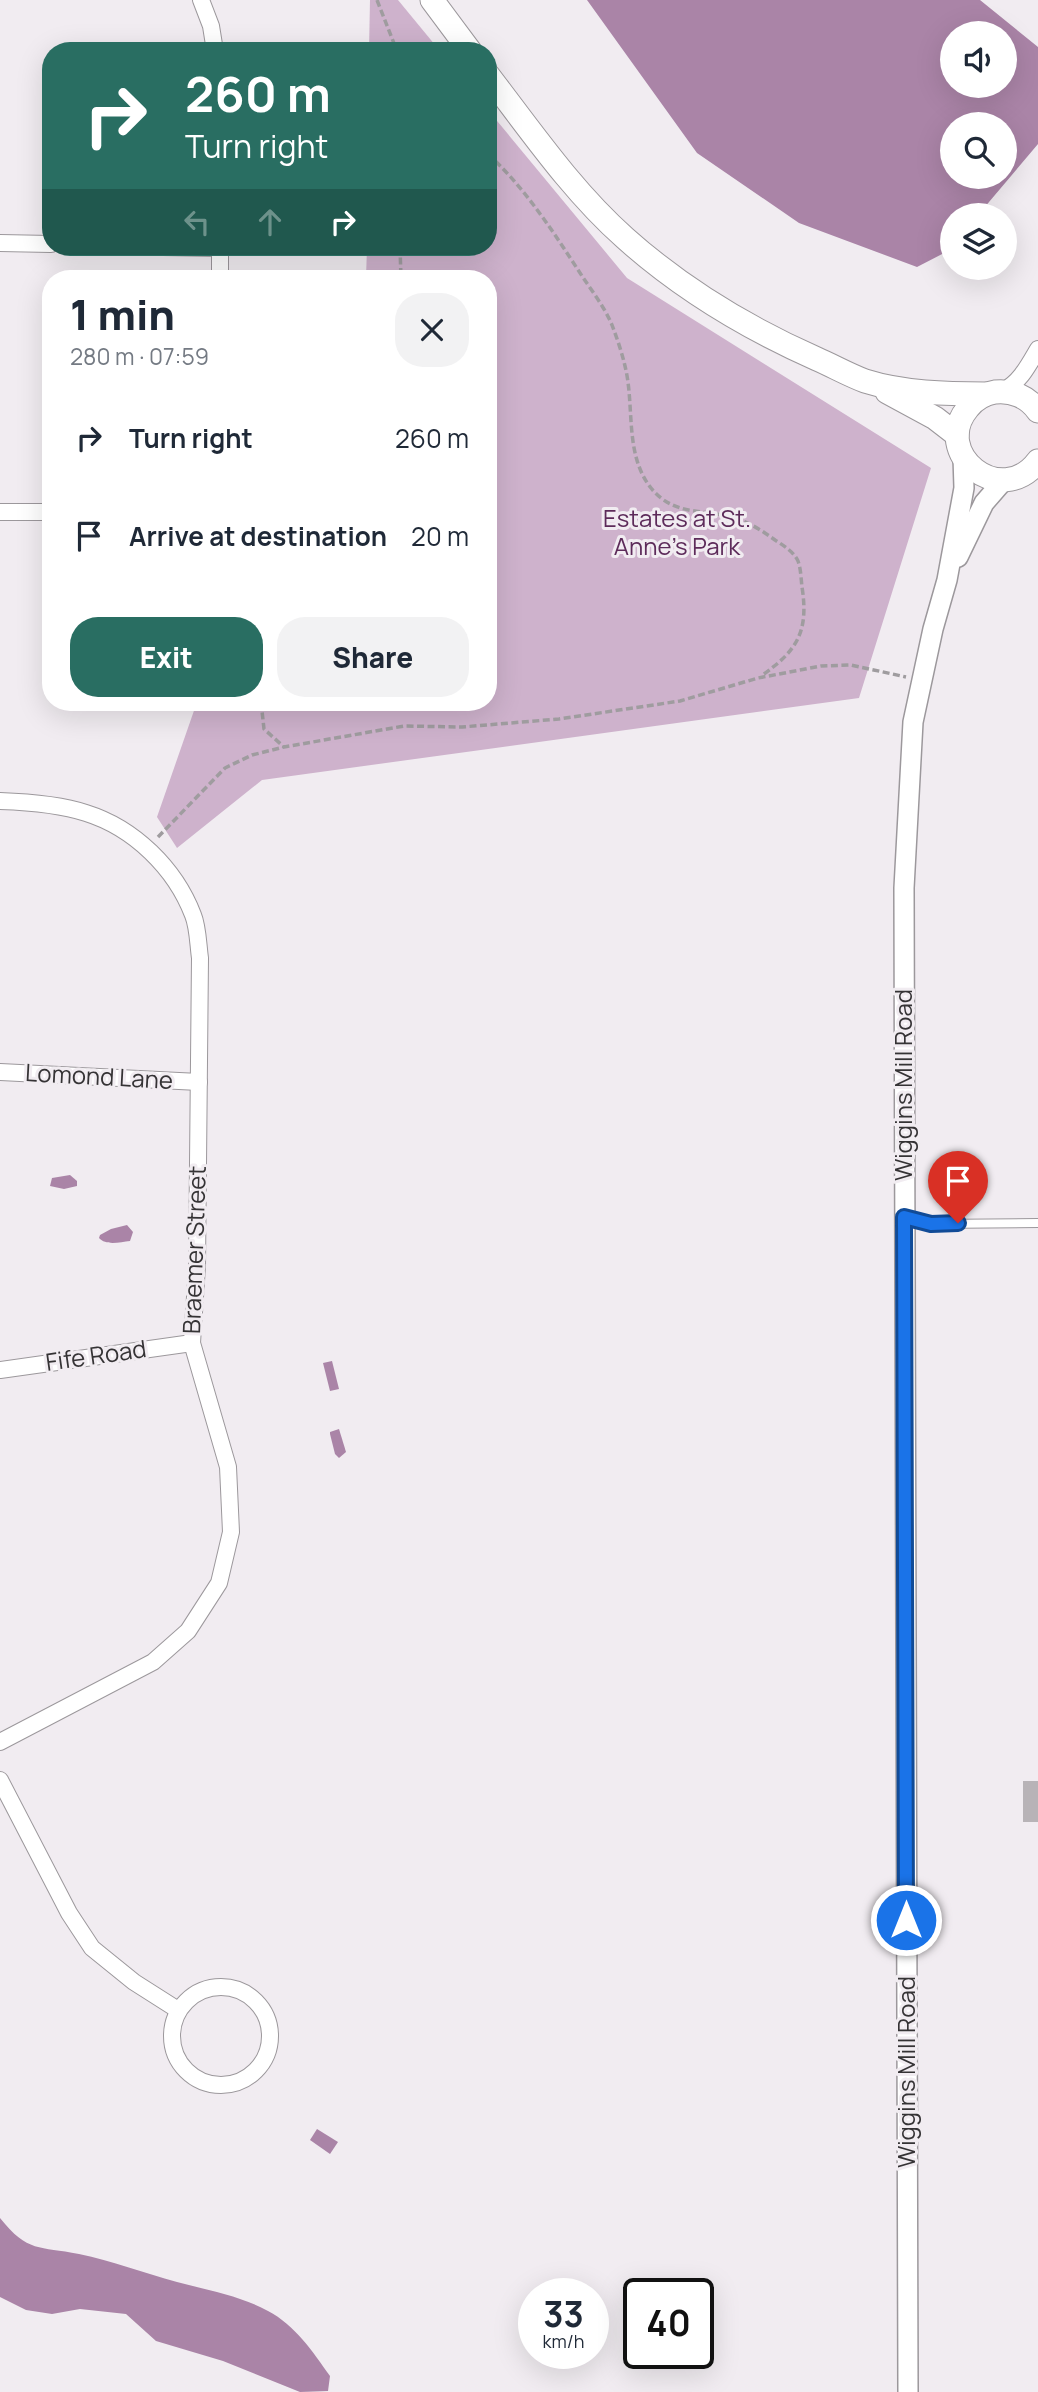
<!DOCTYPE html>
<meta charset="utf-8">
<style>
:root{--surface:#fff;--page:#f2f2f3;--text:#1f2937;--muted:#747a83;--accent:#296e62}
body{margin:0;font-family:Manrope,sans-serif;background:var(--page);color:var(--text);height:100vh;display:flex;flex-direction:column;font-size:26px;white-space:nowrap}
*{box-sizing:border-box;margin:0}
p{font-size:23px;color:var(--muted)}
.icon{flex:none;width:38px;height:38px;fill:none;stroke:currentColor;stroke-width:2;stroke-linecap:round;stroke-linejoin:round}
.map{position:relative;flex:1;overflow:hidden}
.sheet{position:absolute;left:42px;top:270px;width:455px;height:441px;display:flex;flex-direction:column;background:var(--surface);border-radius:28px;box-shadow:0 7px 28px #0002}
.sheet>*{flex:none}
.hud{position:absolute;left:42px;top:42px;width:455px;height:214px;border-radius:28px;box-shadow:0 7px 28px #0002;background:#296e62;color:#fff;overflow:hidden}
.controls{position:absolute;left:940px;top:21px;display:grid;gap:14px}
.controls a{display:grid;place-items:center;width:77px;height:77px;border-radius:50%;background:var(--surface);box-shadow:0 7px 28px #0002;font-size:35px}
.speed{position:absolute;left:518px;top:2278px;display:flex;gap:14px;font-size:35px;font-weight:700;text-align:center}
.speed>*{display:grid;place-content:center;width:91px;height:91px;border-radius:50%;background:var(--surface);box-shadow:0 7px 28px #0002;line-height:1}
.speed small{font-size:18px;font-weight:400}
.speed .limit{border:4px solid #111;border-radius:10px;background:#fff;color:#111}
.pin{position:absolute;display:grid;place-items:center;width:60px;height:60px;color:#fff;margin:-72px -30px;border-radius:50% 50% 50% 0;rotate:-45deg;box-shadow:0 0 7px #0007}
.pin .icon{rotate:45deg}
.me{position:absolute;width:77px;margin:-38px;rotate:0deg;stroke-linejoin:round;filter:drop-shadow(0 0 5px #0008)}
.turn{display:flex;align-items:center;gap:24px;height:147px;padding:0 28px;font-size:32px}
.turn .icon{width:91px;height:91px;stroke-width:2.5}
.turn b{display:block;font-size:49px;line-height:60px}
.lanes{display:flex;align-items:center;height:66px;padding:0 28px;background:#0003;justify-content:center;gap:35px;direction:ltr}
.lanes .off{opacity:.35}
.round{display:grid;place-items:center;flex:none;width:74px;height:74px;border-radius:28px;background:var(--page)}
.overview{display:flex;align-items:center;justify-content:space-between;height:119px;padding:0 28px}
h1{font-size:42px;font-weight:800;line-height:52px}
.cta{display:flex;gap:14px;margin-top:auto;padding:14px 28px}
.cta a{flex:1;height:80px;border-radius:28px;background:var(--accent);color:#fff;font-size:28px;font-weight:800;line-height:80px;text-align:center}
.cta a+a{background:var(--page);color:var(--text)}
ul{padding:0;list-style:none}
li{display:flex;align-items:center;gap:21px;height:98px;padding:0 28px}
li div{flex:1}
li b{display:block;font-size:26px}
li em{font-style:normal}
.map>svg:first-child{display:block}
.green{fill:#ceb2cc}
.water{fill:#aa84a7;fill-rule:evenodd}
.building{fill:#b8b3b7}
.lines{fill:none;stroke-linecap:round;stroke-linejoin:round}
.service-casing{stroke:#9c989c;stroke-width:10}
.minor-casing{stroke:#9c989c;stroke-width:18}
.tertiary-casing{stroke:#9c989c;stroke-width:22}
.secondary-casing{stroke:#9c989c;stroke-width:25}
.path{stroke:#9f9c9f;stroke-width:3.5;stroke-dasharray:7 3.5;stroke-linecap:butt}
.service{stroke:#fff;stroke-width:8}
.minor{stroke:#fff;stroke-width:16}
.tertiary{stroke:#fff;stroke-width:19}
.secondary{stroke:#fff;stroke-width:23}
.route-casing{stroke:#114b97;stroke-width:18}
.route{stroke:#1a73e8;stroke-width:12}
.labels{text-anchor:middle;stroke-width:6;stroke-linejoin:round;paint-order:stroke}
.park-label{font-size:24px;fill:#5d2b5a;stroke:#f1ecf1}
.street-label{font-size:24px;fill:#353335;stroke:#f1ecf1}
</style>
<div class="map">
<svg width="1038" height="2392" viewBox="0 0 1038 2392">
<rect width="100%" height="100%" fill="#f1ecf1"/>
<g class="green">
<path d="M 370,0 L 398,0 L 440,51 L 369,51 Z"/>
<path d="M 488,110 L 627,278 L 931,468 L 859,698 L 262,780 L 177,848 L 157,817 L 197,702 L 488,702 L 488,278 L 366,278 L 367,247 L 488,247 Z"/>
</g>
<g class="water">
<path d="M 587,0 L 980,0 L 1038,47 L 1038,144 L 978,215 L 952,215 L 952,246 L 948,251 L 917,267 L 799,223 L 697,153 ZM 952,33 L 1004,33 L 1004,86 L 952,86 ZM 952,124 L 1004,124 L 1004,177 L 952,177 Z"/>
<path d="M 70,1175 L 77,1181 L 77,1186 L 64,1189 L 50,1186 L 52,1178 Z"/>
<path d="M 127,1225 L 133,1232 L 130,1241 C 120,1242 106,1246 99,1238 L 100,1235 L 111,1229 Z"/>
<path d="M 332,1361 L 339,1389 L 330,1391 L 323,1363 Z"/>
<path d="M 339,1429 L 346,1452 L 339,1458 L 335,1454 L 330,1434 L 330,1432 Z"/>
<path d="M 317,2129 L 338,2142 L 330,2154 L 310,2140 Z"/>
<path d="M 0,2218 C 28,2253 39,2246 79,2254 C 112,2261 144,2273 177,2282 C 207,2290 241,2296 268,2311 C 295,2325 313,2352 330,2376 L 328,2391 L 300,2392 L 223,2361 L 156,2341 L 126,2314 L 80,2309 L 52,2314 L 26,2310 L 0,2297 Z"/>
</g>
<rect class="building" x="1023" y="1781" width="15" height="41"/>
<g class="lines">
<defs>
<path id="service" d="M 904,1217 L 931,1224 L 1038,1223"/>
<g id="minor">
<path d="M 201,0 L 211,26 L 215,51"/>
<path d="M 0,243 L 51,244"/>
<path d="M 163,247 L 220,248"/>
<path d="M 220,278 L 220,247"/>
<path d="M 1003,391 C 1020,382 1028,366 1038,349"/>
<path d="M 0,512 L 51,512"/>
<path d="M 0,801 C 28,802 59,804 86,813 C 134,828 175,868 193,915 C 198,927 198,944 200,958 L 197,1266 L 192,1343 L 228,1467 L 231,1532 L 219,1583 L 188,1631 L 153,1662 L 0,1742"/>
<path d="M 0,1072 L 199,1082"/>
<path d="M 0,1370 L 192,1343"/>
<path d="M 0,1780 L 69,1913 L 92,1948 L 134,1982 L 178,2010"/>
<circle cx="221" cy="2036" r="49"/>
</g>
<g id="tertiary">
<path d="M 958,557 L 984,503 L 1004,480"/>
<path d="M 908,2392 L 904,888 L 913,722 L 933,629 L 947,580 L 964,488 L 963,457"/>
</g>
<g id="secondary">
<path d="M 432,0 L 470,51"/>
<path d="M 488,75 C 531,131 572,191 625,238 C 682,289 747,328 817,359 C 833,366 849,375 865,381 C 903,393 947,394 986,394"/>
<path d="M 887,392 L 935,418 L 957,435"/>
<path d="M 1038,411 C 1028,397 1012,390 995,392 C 984,394 975,399 968,408 C 930,453 1001,510 1038,461"/>
</g>
</defs>
<use href="#service" class="service-casing"/>
<use href="#minor" class="minor-casing"/>
<use href="#tertiary" class="tertiary-casing"/>
<use href="#secondary" class="secondary-casing"/>
<g class="path">
<path d="M 377,0 L 397,51"/>
<path d="M 488,154 C 526,189 554,233 582,276 C 592,291 605,308 612,325 C 617,338 622,353 625,366 C 635,406 624,454 651,488 C 675,518 707,508 738,519 C 752,524 764,532 775,540 C 784,546 793,551 798,561 C 801,569 801,579 802,587 C 809,632 797,651 761,676"/>
<path d="M 400,247 L 401,278"/>
<path d="M 261,702 L 264,729 L 284,747"/>
<path d="M 158,837 L 225,768 L 252,755 L 284,747 L 404,726 L 462,727 L 559,719 L 680,701 L 758,678 L 821,666 L 851,665 L 906,677"/>
</g>
<use href="#service" class="service"/>
<use href="#minor" class="minor"/>
<use href="#tertiary" class="tertiary"/>
<use href="#secondary" class="secondary"/>
</g>
<g class="lines">
<defs>
<path id="route" d="M 906,1920 L 904,1217 L 931,1224 L 958,1223"/>
</defs>
<use href="#route" class="route-casing"/>
<use href="#route" class="route"/>
</g>
<g class="labels">
<g class="park-label">
<text x="677" y="527">Estates at St.<tspan x="677" dy="28">Anne's Park</tspan></text>
</g>
<g class="street-label">
<text transform="translate(99 1077) rotate(3)" y="8">Lomond Lane</text>
<text transform="translate(904 1085) rotate(-90)" y="8">Wiggins Mill Road</text>
<text transform="translate(195 1250) rotate(-88)" y="8">Braemer Street</text>
<text transform="translate(96 1356) rotate(-8)" y="8">Fife Road</text>
<text transform="translate(907 2072) rotate(-90)" y="8">Wiggins Mill Road</text>
</g>
</g>
</svg>
<div class="controls">
<a><svg class="icon" aria-label="sound" viewBox="0 0 24 24"><path d="M4 9h4l5-4v14l-5-4H4zM17 9q2 3 0 6"/></svg></a>
<a><svg class="icon" aria-label="search" viewBox="0 0 24 24"><circle cx="10" cy="10" r="6"/><path d="M15 15l6 6"/></svg></a>
<a><svg class="icon" aria-label="layers" viewBox="0 0 24 24"><path d="M12 4l9 5-9 5-9-5zM3 14l9 5 9-5"/></svg></a>
</div>
<div class="speed"><div>33<small>km/h</small></div><div class="limit">40</div></div>
<div class="pin" style="left:958px;top:1223px;background:#d93025"><svg class="icon" aria-label="arrive" viewBox="0 0 24 24"><path d="M6 21V4h12l-3 4 3 4H6"/></svg></div>
<svg class="me" style="left:906px;top:1920px" viewBox="-20 -20 40 40"><circle r="17" fill="#1a73e8" stroke="#fff" stroke-width="3"/><path d="M0-11L8 9 0 5-8 9z" fill="#fff"/></svg>
<div class="hud">
<div class="turn"><svg class="icon" aria-label="right" viewBox="0 0 24 24"><path d="M7 20v-9h11M14 6l5 5-5 5"/></svg><div><b>260 m</b>Turn right</div></div>
<div class="lanes"><svg class="icon off" aria-label="left" viewBox="0 0 24 24"><path d="M17 20v-9H6M10 6l-5 5 5 5"/></svg><svg class="icon off" aria-label="ahead" viewBox="0 0 24 24"><path d="M12 20V5M6 11l6-6 6 6"/></svg><svg class="icon" aria-label="right" viewBox="0 0 24 24"><path d="M7 20v-9h11M14 6l5 5-5 5"/></svg></div>
</div>
<section class="sheet">
<div class="overview"><div><h1>1 min</h1><p>280 m · 07:59</p></div><a class="round"><svg class="icon" aria-label="close" viewBox="0 0 24 24"><path d="M6 6l12 12M18 6L6 18"/></svg></a></div>
<ul>
<li><svg class="icon" aria-label="right" viewBox="0 0 24 24"><path d="M7 20v-9h11M14 6l5 5-5 5"/></svg><div><b>Turn right</b></div><em>260 m</em></li>
<li><svg class="icon" aria-label="arrive" viewBox="0 0 24 24"><path d="M6 21V4h12l-3 4 3 4H6"/></svg><div><b>Arrive at destination</b></div><em>20 m</em></li>
</ul>
<div class="cta"><a>Exit</a><a>Share</a></div>
</section>
</div>
